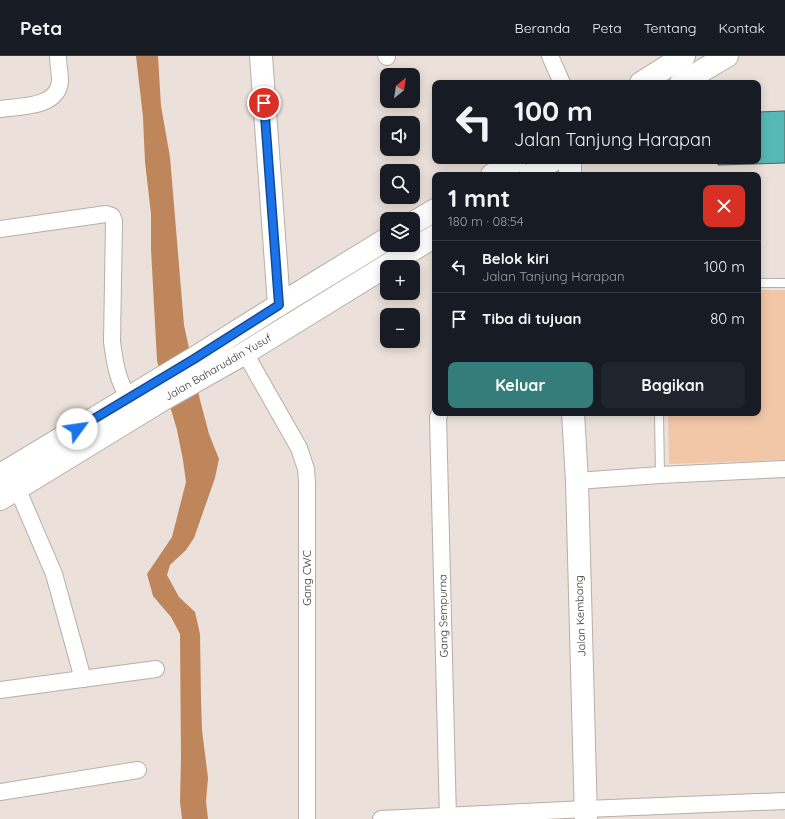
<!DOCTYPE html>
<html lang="id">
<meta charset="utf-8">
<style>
:root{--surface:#171b24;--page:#20242c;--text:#f1f3f6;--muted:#9ea1a6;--line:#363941;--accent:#347d7b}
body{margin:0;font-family:Quicksand,sans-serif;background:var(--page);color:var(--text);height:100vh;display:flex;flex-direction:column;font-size:15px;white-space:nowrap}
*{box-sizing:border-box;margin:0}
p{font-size:13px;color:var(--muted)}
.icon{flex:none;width:22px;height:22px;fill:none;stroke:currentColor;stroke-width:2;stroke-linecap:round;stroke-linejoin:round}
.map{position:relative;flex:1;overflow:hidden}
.side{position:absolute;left:432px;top:116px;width:329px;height:244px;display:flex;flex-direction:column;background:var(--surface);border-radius:8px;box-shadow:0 2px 10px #0003}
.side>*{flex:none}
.banner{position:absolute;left:432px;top:24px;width:329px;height:84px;border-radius:8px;box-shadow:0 2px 10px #0003;background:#171b24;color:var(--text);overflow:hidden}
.needle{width:26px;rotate:30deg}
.tools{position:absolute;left:380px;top:12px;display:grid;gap:8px}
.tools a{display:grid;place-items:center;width:40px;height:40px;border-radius:8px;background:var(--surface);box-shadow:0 2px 10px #0003;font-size:20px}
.pin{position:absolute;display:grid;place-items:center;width:34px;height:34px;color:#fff;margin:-17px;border:2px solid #fff;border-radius:50%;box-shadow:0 1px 4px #0007}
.me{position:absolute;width:44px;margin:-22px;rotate:59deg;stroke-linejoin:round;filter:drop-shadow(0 0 3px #0008)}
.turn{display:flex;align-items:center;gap:14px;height:84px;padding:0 16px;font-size:18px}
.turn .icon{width:52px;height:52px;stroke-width:2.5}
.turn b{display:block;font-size:28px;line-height:34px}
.round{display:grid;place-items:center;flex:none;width:42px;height:42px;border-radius:8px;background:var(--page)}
.overview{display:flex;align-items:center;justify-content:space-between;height:68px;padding:0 16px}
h1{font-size:24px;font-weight:800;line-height:30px}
.cta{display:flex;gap:8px;margin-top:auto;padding:8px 16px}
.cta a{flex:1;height:46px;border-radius:8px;background:var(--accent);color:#fff;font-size:16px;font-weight:800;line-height:46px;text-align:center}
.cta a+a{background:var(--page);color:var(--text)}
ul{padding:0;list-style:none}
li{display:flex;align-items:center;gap:12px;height:52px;padding:0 16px;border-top:1px solid var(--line)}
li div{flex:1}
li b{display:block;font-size:15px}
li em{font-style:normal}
header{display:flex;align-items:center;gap:24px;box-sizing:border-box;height:56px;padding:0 20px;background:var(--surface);border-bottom:1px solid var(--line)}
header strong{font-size:19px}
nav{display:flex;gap:22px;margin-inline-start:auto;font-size:14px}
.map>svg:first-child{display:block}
.green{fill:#f2c7a8}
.water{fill:#bf855b}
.building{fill:#57b9b6;stroke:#566261}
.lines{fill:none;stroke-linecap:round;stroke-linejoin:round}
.lane-casing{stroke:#b7aea7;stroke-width:10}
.street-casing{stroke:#b7aea7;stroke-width:18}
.secondary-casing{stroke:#b7aea7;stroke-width:24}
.primary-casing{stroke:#b7aea7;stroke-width:24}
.lane{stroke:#fff;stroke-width:8}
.street{stroke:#fff;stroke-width:16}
.secondary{stroke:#fff;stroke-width:22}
.primary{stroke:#fff;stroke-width:22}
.route-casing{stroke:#114b97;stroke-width:10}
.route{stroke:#1a73e8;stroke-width:7}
.labels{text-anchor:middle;stroke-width:3.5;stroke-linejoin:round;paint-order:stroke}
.street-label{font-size:11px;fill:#36322f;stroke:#fff}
</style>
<header>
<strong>Peta</strong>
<nav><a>Beranda</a><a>Peta</a><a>Tentang</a><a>Kontak</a></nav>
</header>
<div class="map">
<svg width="785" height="763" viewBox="0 0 785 763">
<rect width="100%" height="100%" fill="#ebe1da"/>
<path class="green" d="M 758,234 L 785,234 L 785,404 L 669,408 L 668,357 L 758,357 Z"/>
<path class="water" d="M 136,0 L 158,0 L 161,50 L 170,101 L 184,269 L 200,344 L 209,378 L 219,403 L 215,422 L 194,482 L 186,494 L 170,509 L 167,519 L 179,541 L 195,556 L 200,578 L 201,644 L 202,674 L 208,722 L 206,745 L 208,763 L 182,763 L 180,746 L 181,702 L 180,578 L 171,561 L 153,540 L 147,518 L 172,481 L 186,426 L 183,404 L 177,374 L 157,305 L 151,193 L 151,158 L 145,106 L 143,61 Z"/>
<path class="building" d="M 785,55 L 785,107 L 718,109 L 718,105 L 758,105 L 758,56 Z"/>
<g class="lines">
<defs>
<g id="lane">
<path d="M 758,227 L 785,227"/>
<path d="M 659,357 L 660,419"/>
</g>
<g id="street">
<path d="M 386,0 L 387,1"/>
<path d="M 550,0 L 562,27"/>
<path d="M 0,53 C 20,50 58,52 60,25 C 60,17 58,8 58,0"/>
<path d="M 0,173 L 106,158 L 112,160 L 114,165 L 112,286 C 115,307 117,324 129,342"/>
<path d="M 245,297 L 299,392 L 306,413 L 307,427 L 307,763"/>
<path d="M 440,357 L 438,361 L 448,763"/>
<path d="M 577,425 L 660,419 L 785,413"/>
<path d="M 17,432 L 54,518 L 83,623"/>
<path d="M 0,634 L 156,613"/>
<path d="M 0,736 L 138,714"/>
<path d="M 381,763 L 586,753 L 785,745"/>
</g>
<g id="secondary">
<path d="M 261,0 L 279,249"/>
<path d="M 570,105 L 570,119"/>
<path d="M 573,357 L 577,425 L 586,763"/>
</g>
<g id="primary">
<path d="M 641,27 L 684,0"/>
<path d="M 681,27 L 727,0"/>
<path d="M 492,119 L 515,105"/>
<path d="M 530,119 L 552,105"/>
<path d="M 413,167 L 435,154"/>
<path d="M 0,419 L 193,303 L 279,249 L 387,183"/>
<path d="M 0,443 L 162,344 L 245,297 L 435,180"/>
</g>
</defs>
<use href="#lane" class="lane-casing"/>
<use href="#street" class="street-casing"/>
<use href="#secondary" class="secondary-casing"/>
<use href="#primary" class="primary-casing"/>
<use href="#lane" class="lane"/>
<use href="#street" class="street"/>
<use href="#secondary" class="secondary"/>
<use href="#primary" class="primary"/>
</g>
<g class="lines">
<defs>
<path id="route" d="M 77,373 L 194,303 L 279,249 L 264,47"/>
</defs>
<use href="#route" class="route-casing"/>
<use href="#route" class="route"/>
</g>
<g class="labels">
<g class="street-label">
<text transform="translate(218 311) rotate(-30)" y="4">Jalan Baharuddin Yusuf</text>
<text transform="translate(307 522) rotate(-90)" y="4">Gang CWC</text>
<text transform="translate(443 560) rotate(-91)" y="4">Gang Sempurna</text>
<text transform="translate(580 560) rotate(-92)" y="4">Jalan Kembang</text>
</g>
</g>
</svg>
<div class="tools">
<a><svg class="needle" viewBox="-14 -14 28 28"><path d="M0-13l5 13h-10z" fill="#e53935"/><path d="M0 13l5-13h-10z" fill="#9ea1a6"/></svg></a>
<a><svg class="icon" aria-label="sound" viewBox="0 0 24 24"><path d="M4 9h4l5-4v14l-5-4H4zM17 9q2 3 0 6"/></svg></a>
<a><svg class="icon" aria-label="search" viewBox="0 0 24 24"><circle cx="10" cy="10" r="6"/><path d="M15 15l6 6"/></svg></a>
<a><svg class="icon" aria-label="layers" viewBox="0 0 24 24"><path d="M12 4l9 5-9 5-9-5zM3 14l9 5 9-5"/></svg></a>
<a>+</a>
<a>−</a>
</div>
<div class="pin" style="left:264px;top:47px;background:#d93025"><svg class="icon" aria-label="arrive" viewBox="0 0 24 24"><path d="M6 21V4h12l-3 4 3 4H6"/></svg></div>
<svg class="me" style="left:77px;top:373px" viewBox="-20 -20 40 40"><circle r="19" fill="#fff"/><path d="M0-13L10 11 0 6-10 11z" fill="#1a73e8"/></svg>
<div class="banner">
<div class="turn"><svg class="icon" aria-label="left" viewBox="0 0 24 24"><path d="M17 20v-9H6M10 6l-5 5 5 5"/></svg><div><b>100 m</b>Jalan Tanjung Harapan</div></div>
</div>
<section class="side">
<div class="overview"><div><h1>1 mnt</h1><p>180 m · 08:54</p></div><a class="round" style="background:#d93025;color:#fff"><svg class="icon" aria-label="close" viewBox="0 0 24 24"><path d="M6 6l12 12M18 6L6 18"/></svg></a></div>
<ul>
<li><svg class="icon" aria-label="left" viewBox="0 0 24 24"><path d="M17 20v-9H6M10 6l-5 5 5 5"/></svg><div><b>Belok kiri</b><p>Jalan Tanjung Harapan</p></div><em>100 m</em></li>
<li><svg class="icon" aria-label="arrive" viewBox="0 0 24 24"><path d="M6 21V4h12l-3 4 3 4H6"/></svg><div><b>Tiba di tujuan</b></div><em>80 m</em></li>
</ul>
<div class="cta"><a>Keluar</a><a>Bagikan</a></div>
</section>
</div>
